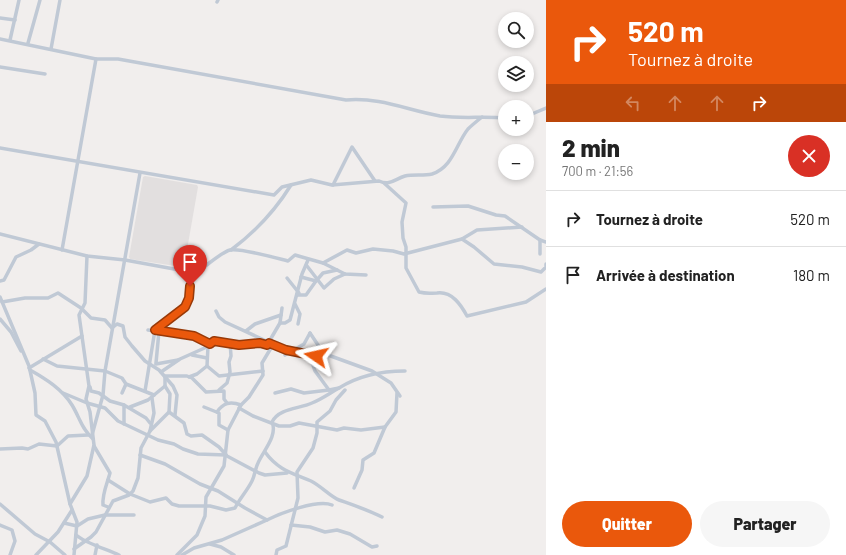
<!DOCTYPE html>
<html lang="fr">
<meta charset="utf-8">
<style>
:root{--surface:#fff;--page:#f6f6f6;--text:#222;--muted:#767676;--line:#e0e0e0;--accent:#ea580c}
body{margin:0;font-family:Barlow,sans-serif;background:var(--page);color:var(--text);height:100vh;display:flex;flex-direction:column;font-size:15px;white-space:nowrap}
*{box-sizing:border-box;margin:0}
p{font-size:13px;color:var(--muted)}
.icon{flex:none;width:22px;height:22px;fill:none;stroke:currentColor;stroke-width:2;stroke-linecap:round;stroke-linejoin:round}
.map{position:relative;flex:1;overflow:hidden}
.drawer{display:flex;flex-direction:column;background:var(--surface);width:300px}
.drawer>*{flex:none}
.hud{background:#ea580c;color:#fff;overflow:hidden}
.buttons{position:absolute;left:498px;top:12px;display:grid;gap:8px}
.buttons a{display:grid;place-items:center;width:36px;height:36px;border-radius:50%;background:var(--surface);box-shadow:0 2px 6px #0003;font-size:20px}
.pin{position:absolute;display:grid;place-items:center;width:34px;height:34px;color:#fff;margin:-41px -17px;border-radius:50% 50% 50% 0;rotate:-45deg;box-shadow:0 0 4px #0007}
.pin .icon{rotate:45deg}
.me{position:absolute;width:44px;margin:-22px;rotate:281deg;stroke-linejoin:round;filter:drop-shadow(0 0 3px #0008)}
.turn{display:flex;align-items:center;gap:14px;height:84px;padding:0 16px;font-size:18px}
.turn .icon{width:52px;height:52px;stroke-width:2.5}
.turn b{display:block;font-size:28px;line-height:34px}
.lanes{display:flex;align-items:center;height:38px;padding:0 16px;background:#0003;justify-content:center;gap:20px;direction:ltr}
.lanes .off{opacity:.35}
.round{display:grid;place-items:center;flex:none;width:42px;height:42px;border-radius:21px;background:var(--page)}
.overview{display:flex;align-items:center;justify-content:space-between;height:68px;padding:0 16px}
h1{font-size:24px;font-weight:800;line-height:30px}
.primary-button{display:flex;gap:8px;margin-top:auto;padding:8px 16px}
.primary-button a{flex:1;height:46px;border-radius:24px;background:var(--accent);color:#fff;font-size:16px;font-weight:800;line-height:46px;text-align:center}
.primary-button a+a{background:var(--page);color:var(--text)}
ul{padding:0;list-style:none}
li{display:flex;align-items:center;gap:12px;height:56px;padding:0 16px;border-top:1px solid var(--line)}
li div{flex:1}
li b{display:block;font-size:15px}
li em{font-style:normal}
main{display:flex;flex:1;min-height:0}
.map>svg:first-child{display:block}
.education{fill:#e2dfdf}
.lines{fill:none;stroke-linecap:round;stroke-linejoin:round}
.minor{stroke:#c0c9d5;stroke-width:3.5}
.route-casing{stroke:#983908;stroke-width:10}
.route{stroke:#ea580c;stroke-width:7}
</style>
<main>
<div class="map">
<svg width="546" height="555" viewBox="0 0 546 555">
<rect width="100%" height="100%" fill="#f1eeed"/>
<path class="education" d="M 145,176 L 197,185 L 198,187 L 184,267 L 182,267 L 130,259 L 129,257 L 143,177 Z"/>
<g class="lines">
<g class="minor">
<path d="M 217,2 L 218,0"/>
<path d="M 0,18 L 15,20"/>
<path d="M 0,39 L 96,59 L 118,59 L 346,100 C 380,97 407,110 440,116 C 462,119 483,116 505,118"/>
<path d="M 10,40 L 19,0"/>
<path d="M 28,43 L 40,0"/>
<path d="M 51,49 L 60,0"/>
<path d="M 0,67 L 45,74"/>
<path d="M 527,116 L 546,108"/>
<path d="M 0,148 L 274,195 L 282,187 L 311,180 L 332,185 L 379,181 C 390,186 395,179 405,176 C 413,174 424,176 432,174 C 453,167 456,144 468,129 C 472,125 477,121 482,117"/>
<path d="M 384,183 L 406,203 L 402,222 L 403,238 L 406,247 L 406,268 L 419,292 C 427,294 430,293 437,293 C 452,291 461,305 467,316 L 526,302 L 546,289"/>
<path d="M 333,185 L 352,147 L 375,181"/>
<path d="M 433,207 L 468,206 L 496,215 L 505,216 L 540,240 L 540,254"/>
<path d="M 522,227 L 477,230 L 462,239 L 474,247 L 494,264 L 522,267 L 541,272 L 546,267 L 546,264"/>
<path d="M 0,234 L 87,256 L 125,260 L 196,273"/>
<path d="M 540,240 L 546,242"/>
<path d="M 62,250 L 96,59"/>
<path d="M 231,250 C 255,232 275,211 291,185"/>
<path d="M 323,263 L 345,274 L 366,275"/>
<path d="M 307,266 L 324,288 L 334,279 L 345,274"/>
<path d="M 301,277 L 316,281 L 323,273 L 337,270"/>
<path d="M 287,278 L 299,293"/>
<path d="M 0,281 L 4,280 L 16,257 L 31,250 L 39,244"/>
<path d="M 297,295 L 306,295 L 316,281"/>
<path d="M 0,297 L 29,366 L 35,393 L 36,415 L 45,421 L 56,442 L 70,504 L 77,522 L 74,555"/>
<path d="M 2,302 L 25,298 L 48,298 L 58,293 L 81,308 L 91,318 L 105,320 L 112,328 L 117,324 L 123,326 L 125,337 L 132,346 L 145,361 L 159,370 L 173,386 L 177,395 L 175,415"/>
<path d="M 295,304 L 300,314 L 298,324"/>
<path d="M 216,311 L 219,317 L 225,322 L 286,350 L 316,356 L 328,355"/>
<path d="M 0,319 L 11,332 L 21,351"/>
<path d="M 280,323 L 285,323 L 290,320 L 302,274 L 308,260"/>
<path d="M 148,330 L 194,336 L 210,344 L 214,341 L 239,345 L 260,343 L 267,345 L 269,343"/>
<path d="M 246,331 L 255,324 L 281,315"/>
<path d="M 310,333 L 320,348 L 328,355 L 372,371 L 391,383 L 400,396"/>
<path d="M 208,346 L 207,366 L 219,376 L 263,371"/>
<path d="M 309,354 L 315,371 L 329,390 L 339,388"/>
<path d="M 192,355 L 207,358"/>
<path d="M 285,355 L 304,344 L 310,333"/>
<path d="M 43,359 L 57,366 L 105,371 L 122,378 L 126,384 L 154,395"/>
<path d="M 156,363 L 159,331"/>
<path d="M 156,364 L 178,360"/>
<path d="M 29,368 L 82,336"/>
<path d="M 30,370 C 46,379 62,389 72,405 C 80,418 81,428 93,439"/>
<path d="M 161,372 L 180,359 L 209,346"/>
<path d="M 189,377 L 197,374 L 207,366"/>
<path d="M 90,387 L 91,391 L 99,393 L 110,401 L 124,405"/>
<path d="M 219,390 L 227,383 L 230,372 L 229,362 L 231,356 L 230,342"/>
<path d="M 145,391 L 155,330 L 185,307 L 189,298 L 190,279 C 196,273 222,252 230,250 C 241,248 276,258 288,261 L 295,255 L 323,263 L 347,250 L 356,253 L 373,249 L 393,251 L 404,254 L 462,239"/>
<path d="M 63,393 L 87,403 L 105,408 L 118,421 L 158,440 L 174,444 L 183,449 L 198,454 L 226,455"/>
<path d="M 122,393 L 126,384"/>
<path d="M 275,393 L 291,389 L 304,393 L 329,390"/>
<path d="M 130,407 L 148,400 L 165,386"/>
<path d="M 204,407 L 219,413 L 219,425 L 228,430"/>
<path d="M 239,408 L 253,416 L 279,426 L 290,426 L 299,423 L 337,430 L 344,428 L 361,430 L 385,427"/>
<path d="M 169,412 L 184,423 L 187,434 L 191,436 L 202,435 L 219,447 L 227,456 L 259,473 L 265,475 L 287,473"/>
<path d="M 217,412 C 223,403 230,401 241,405"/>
<path d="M 124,424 L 124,405 L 146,418 L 150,423"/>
<path d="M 150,431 L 154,413 L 152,398"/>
<path d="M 92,435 L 103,395 L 105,371 L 140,173"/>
<path d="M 94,446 L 110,473 C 107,484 102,494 103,505 L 108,507"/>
<path d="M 0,449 L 22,448 L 28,449 L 39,444 L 57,446 L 68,436 L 88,435"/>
<path d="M 265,452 C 278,470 292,473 311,481 C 321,486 331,497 339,500 C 353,505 368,510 382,517"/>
<path d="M 140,455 L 165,464 L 200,484 L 218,491 L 245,508 L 267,520 C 281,513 318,499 332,505"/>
<path d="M 108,480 L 130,494 L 150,502 L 166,498 L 172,504 L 179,506 L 210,506 L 226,510 L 235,508 C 240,498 247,491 252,481 C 255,475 255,469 258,463 C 263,451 278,436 272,422 C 279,408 299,409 312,403 C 322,399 330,393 339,388 C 358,376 383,371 405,371"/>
<path d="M 354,488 L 362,470 L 363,460 L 374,453 L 385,427 L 396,412 L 397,393"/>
<path d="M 0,504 L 35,534 L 50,542 L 65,555"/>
<path d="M 70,504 L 87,476 L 94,445 L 90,412 L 86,399 L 89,386 L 79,315 L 85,303 L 87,256"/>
<path d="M 64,523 L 77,526 L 88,519 L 105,515 L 134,515"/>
<path d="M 0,525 L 12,530 L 15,541 L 10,555"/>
<path d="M 291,525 L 310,527 L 325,532 L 337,530 L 350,534 L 372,547 L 377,546"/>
<path d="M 76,535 C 85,543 106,549 119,555"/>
<path d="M 210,544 L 221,547 L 234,555"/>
<path d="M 74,549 L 91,537 L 96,532 L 113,501 L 129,495 L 133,491 L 138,478 L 141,448 L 150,431 L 169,412 L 170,394 L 165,386 L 165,376 L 187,376 L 192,378 L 206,392 L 224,391 L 224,399 L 227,403"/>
<path d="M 36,555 L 58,532 L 72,510"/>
<path d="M 95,555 L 97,545"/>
<path d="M 177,555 L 197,535 L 205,516 L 206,497 L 224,466 L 228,430 L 241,405 L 249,397 L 263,375 L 262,363 L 271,348 L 270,340 L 280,323 L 282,308"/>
<path d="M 182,555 L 194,548 L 222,540 L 267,520"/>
<path d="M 276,555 L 277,550 L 286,546 L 298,498 L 297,472 L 313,448 L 317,433 L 317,422 L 330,411 L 336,400 L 345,390"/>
</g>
</g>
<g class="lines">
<defs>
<path id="route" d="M 190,286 L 189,298 L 185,307 L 155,330 L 194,336 L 210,344 L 214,341 L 239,345 L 260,343 L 267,345 L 269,343 L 286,350 L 316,356"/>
</defs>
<use href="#route" class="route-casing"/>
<use href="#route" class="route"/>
</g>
</svg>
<div class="buttons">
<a><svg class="icon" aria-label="search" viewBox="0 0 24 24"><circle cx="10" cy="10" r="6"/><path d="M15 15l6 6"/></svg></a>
<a><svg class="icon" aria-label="layers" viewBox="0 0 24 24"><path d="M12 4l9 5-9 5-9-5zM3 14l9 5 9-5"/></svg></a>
<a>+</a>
<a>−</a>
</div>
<div class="pin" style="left:190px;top:286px;background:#d93025"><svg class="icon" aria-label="arrive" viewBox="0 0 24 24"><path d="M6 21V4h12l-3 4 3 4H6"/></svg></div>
<svg class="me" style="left:316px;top:356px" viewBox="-20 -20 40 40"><path d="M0-17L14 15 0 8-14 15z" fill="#ea580c" stroke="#fff" stroke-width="4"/></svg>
</div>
<section class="drawer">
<div class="hud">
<div class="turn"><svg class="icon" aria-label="right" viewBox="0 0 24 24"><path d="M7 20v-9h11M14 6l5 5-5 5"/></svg><div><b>520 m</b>Tournez à droite</div></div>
<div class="lanes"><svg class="icon off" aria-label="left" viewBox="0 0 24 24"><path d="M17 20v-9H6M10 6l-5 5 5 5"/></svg><svg class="icon off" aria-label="ahead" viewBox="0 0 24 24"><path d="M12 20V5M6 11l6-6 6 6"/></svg><svg class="icon off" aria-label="ahead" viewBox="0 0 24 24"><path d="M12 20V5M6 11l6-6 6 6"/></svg><svg class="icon" aria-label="right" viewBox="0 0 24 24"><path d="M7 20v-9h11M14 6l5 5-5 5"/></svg></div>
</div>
<div class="overview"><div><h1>2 min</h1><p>700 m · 21:56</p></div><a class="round" style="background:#d93025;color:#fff"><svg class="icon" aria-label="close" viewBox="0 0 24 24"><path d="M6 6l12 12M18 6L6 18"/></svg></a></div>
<ul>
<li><svg class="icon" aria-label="right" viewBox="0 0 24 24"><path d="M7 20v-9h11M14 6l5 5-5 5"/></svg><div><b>Tournez à droite</b></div><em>520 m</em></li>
<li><svg class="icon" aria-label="arrive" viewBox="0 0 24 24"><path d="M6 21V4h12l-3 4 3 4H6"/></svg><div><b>Arrivée à destination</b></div><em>180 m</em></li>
</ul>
<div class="primary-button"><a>Quitter</a><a>Partager</a></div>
</section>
</main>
